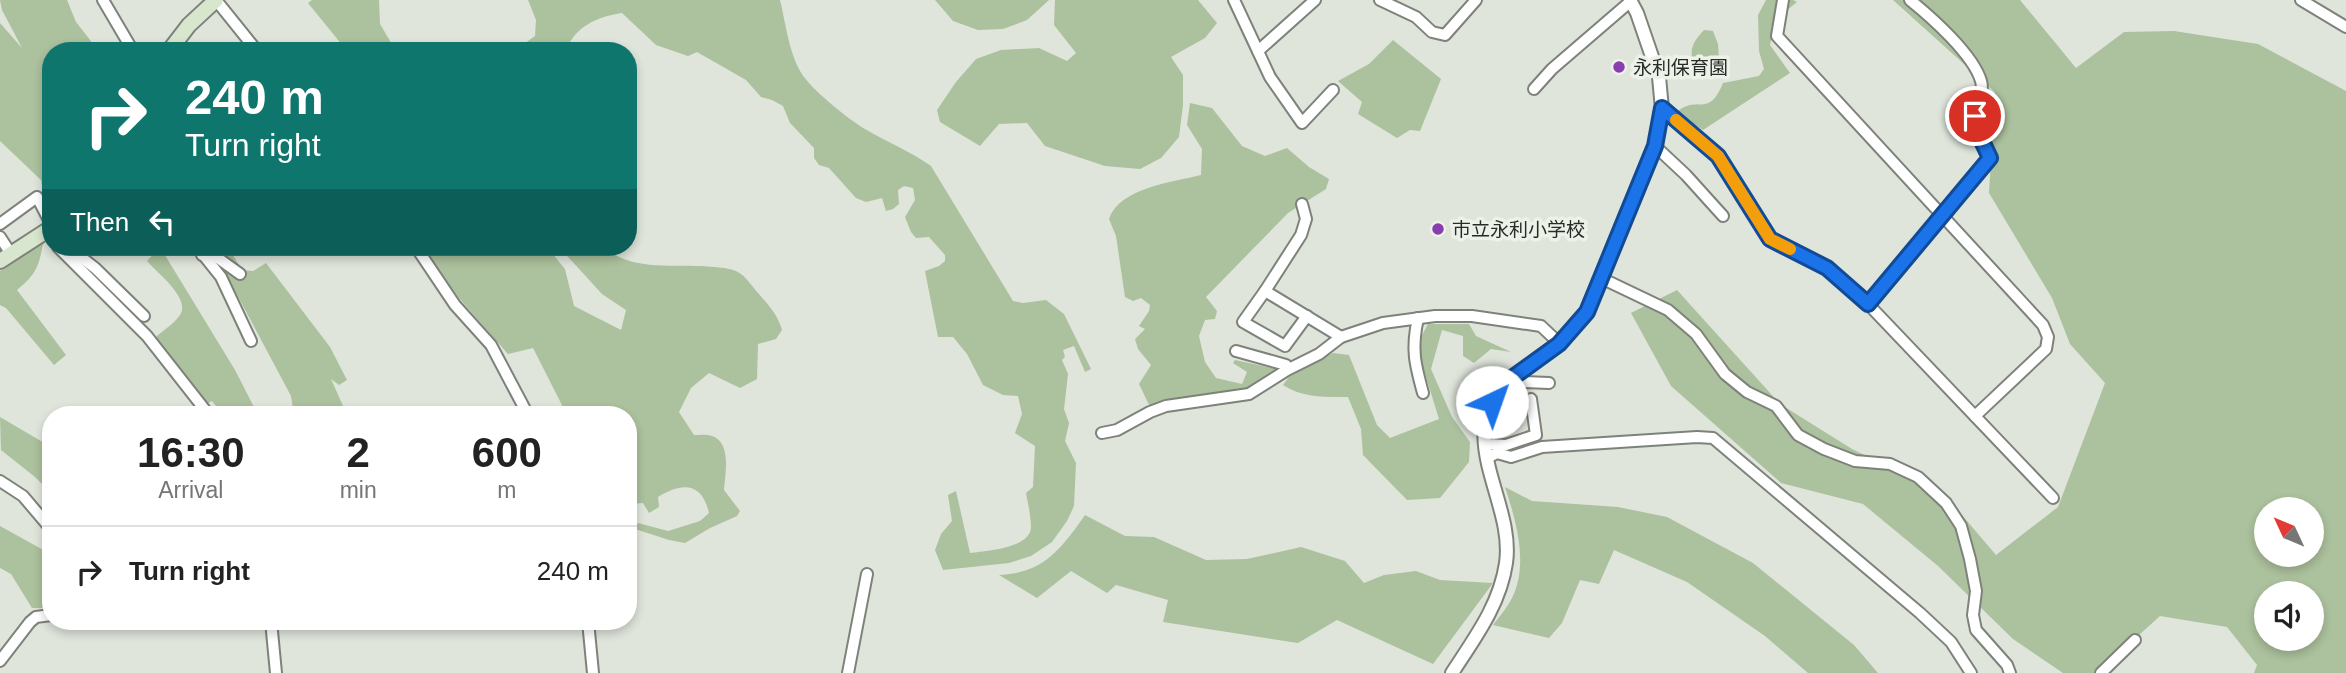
<!DOCTYPE html>
<meta charset="utf-8">
<style>
:root{--surface:#fff;--page:#f6f6f6;--text:#222;--muted:#767676;--line:#e0e0e0}
body{margin:0;font-family:Helvetica,"Noto Sans JP",sans-serif;background:var(--page);color:var(--text);height:100vh;display:flex;flex-direction:column;font-size:26px;white-space:nowrap}
*{box-sizing:border-box;margin:0}
p{font-size:23px;color:var(--muted)}
.icon{flex:none;width:38px;height:38px;fill:none;stroke:currentColor;stroke-width:2;stroke-linecap:round;stroke-linejoin:round}
.map{position:relative;flex:1;overflow:hidden}
.side{position:absolute;left:42px;top:406px;width:595px;height:224px;display:flex;flex-direction:column;background:var(--surface);border-radius:28px;box-shadow:0 4px 10px #0003}
.side>*{flex:none}
.banner{position:absolute;left:42px;top:42px;width:595px;height:214px;border-radius:28px;box-shadow:0 4px 10px #0003;background:#0f766e;color:#fff;overflow:hidden}
.needle{width:46px;rotate:314deg}
.controls{position:absolute;left:2254px;top:497px;display:grid;gap:14px}
.controls a{display:grid;place-items:center;width:70px;height:70px;border-radius:50%;background:var(--surface);box-shadow:0 4px 10px #0003;font-size:35px}
.pin{position:absolute;display:grid;place-items:center;width:60px;height:60px;color:#fff;margin:-30px;border:4px solid #fff;border-radius:50%;box-shadow:0 2px 7px #0007}
.me{position:absolute;width:77px;margin:-38px;rotate:42deg;stroke-linejoin:round;filter:drop-shadow(0 0 5px #0008)}
.turn{display:flex;align-items:center;gap:24px;height:147px;padding:0 28px;font-size:32px}
.turn .icon{width:91px;height:91px;stroke-width:2.5}
.turn b{display:block;font-size:49px;line-height:60px}
.then{display:flex;align-items:center;height:66px;padding:0 28px;background:#0003;gap:14px;font-size:26px}
.eta{display:flex;justify-content:space-evenly;align-items:center;height:119px;text-align:center}
.eta b{font-size:42px;font-weight:800;line-height:49px}
ul{padding:0;list-style:none}
li{display:flex;align-items:center;gap:21px;height:91px;padding:0 28px;border-top:2px solid var(--line)}
li div{flex:1}
li b{display:block;font-size:26px}
li em{font-style:normal}
.map>svg:first-child{display:block}
.green{fill:#acc19d;fill-rule:evenodd}
.lines{fill:none;stroke-linecap:round;stroke-linejoin:round}
.minor-casing{stroke:#7d827a;stroke-width:14}
.tertiary-casing{stroke:#7d827a;stroke-width:16}
.secondary-casing{stroke:#7d827a;stroke-width:18}
.minor{stroke:#fff;stroke-width:10}
.tertiary{stroke:#fff;stroke-width:12}
.secondary{stroke:#d9e6ce;stroke-width:14}
.route-casing{stroke:#114b97;stroke-width:18}
.route{stroke:#1a73e8;stroke-width:12}
.slow{stroke:#f59e0b;stroke-width:12}
.poi-dot{fill:#893eaf;stroke:#ecf2e8;stroke-width:2.5}
.labels{text-anchor:middle;stroke-width:7;stroke-linejoin:round;paint-order:stroke}
.poi-label{font-size:19px;fill:#292b28;stroke:#ecf2e8;text-anchor:start}
</style>
<div class="map">
<svg width="2346" height="673" viewBox="0 0 2346 673">
<rect width="100%" height="100%" fill="#dfe5db"/>
<g class="green">
<path d="M 0,0 L 67,0 L 76,22 L 94,45 L 111,51 L 51,51 L 51,78 L 46,85 L 51,107 L 51,205 L 43,191 L 41,180 L 0,141 L 0,23 L 22,48 L 2,10 Z"/>
<path d="M 312,0 L 379,0 L 380,24 L 396,51 L 347,51 L 308,3 Z"/>
<path d="M 528,0 L 780,0 C 786,24 789,56 804,77 C 816,93 848,119 865,129 C 887,142 910,151 931,166 L 1013,301 L 1023,303 L 1046,300 L 1064,314 L 1091,369 L 1085,372 L 1074,346 L 1063,350 L 1065,357 L 1062,360 L 1068,374 L 1064,409 L 1069,423 L 1065,441 L 1076,463 L 1074,506 L 1067,521 L 1052,542 L 1031,556 L 1009,563 L 943,570 L 935,550 L 941,534 L 952,521 L 948,495 L 956,491 L 970,553 C 986,551 1031,548 1031,527 C 1031,516 1028,504 1026,493 L 1033,487 L 1035,446 L 1015,433 L 1022,414 L 1018,396 L 1003,395 L 983,385 L 967,354 L 953,337 L 938,337 L 925,271 L 939,266 L 945,261 L 945,255 L 929,237 L 916,238 L 911,232 L 905,217 L 915,200 L 913,188 L 904,186 L 898,190 L 899,204 L 893,209 L 886,211 L 882,198 L 866,202 L 856,198 L 829,168 L 819,165 L 814,158 L 814,148 L 790,123 L 783,106 L 772,100 L 761,97 L 746,80 L 697,52 L 688,56 L 656,45 L 622,13 C 597,17 575,26 566,51 L 514,51 L 535,36 L 536,20 Z"/>
<path d="M 935,0 L 1049,0 L 1027,20 L 1003,29 L 978,30 L 953,21 Z"/>
<path d="M 1055,0 L 1198,0 L 1217,23 L 1205,38 L 1171,57 L 1183,75 L 1183,105 L 1179,137 L 1161,158 L 1140,169 L 1105,166 L 1045,146 L 1027,123 L 999,124 L 980,146 L 940,122 L 937,110 L 956,82 L 976,59 L 1001,50 L 1039,48 L 1067,61 L 1076,53 L 1054,25 Z"/>
<path d="M 1766,0 L 1793,0 L 1797,2 L 1775,20 L 1770,45 L 1790,73 L 1703,130 L 1676,113 C 1697,93 1708,120 1723,83 L 1759,76 L 1764,69 L 1759,51 L 1758,15 Z"/>
<path d="M 1893,0 L 2020,0 L 2076,68 L 2124,32 L 2174,31 L 2258,44 L 2346,91 L 2346,673 L 2254,673 L 2257,665 L 2227,627 L 2160,616 L 2097,673 L 2063,673 L 2013,639 L 1938,566 L 1863,504 L 1781,483 L 1671,386 L 1631,313 L 1677,290 L 1780,404 L 1852,449 L 1944,494 L 1996,555 L 2058,507 L 2105,383 L 2070,344 L 2052,298 L 1989,193 L 1995,92 ZM 2266,509 L 2312,509 L 2312,555 L 2266,555 ZM 2266,593 L 2312,593 L 2312,639 L 2266,639 Z"/>
<path d="M 1704,30 L 1713,31 L 1718,44 L 1720,73 L 1696,77 C 1691,53 1687,48 1704,30 Z"/>
<path d="M 1393,40 L 1441,79 L 1420,131 L 1410,130 L 1397,138 L 1358,114 L 1362,102 L 1338,81 L 1369,64 Z"/>
<path d="M 1190,103 L 1212,108 L 1242,146 L 1265,156 L 1287,148 L 1309,167 L 1329,179 L 1326,189 L 1288,213 L 1206,297 L 1217,311 L 1215,319 L 1205,320 L 1199,336 L 1205,362 L 1216,378 L 1242,384 L 1247,372 L 1233,363 L 1235,360 L 1277,369 L 1275,374 L 1248,391 L 1150,407 L 1139,384 L 1151,365 L 1138,349 L 1135,339 L 1145,329 L 1139,326 L 1149,311 L 1150,305 L 1141,298 L 1133,301 L 1125,297 L 1116,236 L 1109,219 C 1119,188 1173,182 1201,175 L 1202,149 L 1187,125 Z"/>
<path d="M 43,243 C 39,268 35,275 17,290 L 66,355 L 54,365 L 6,308 L 0,305 L 0,271 Z"/>
<path d="M 160,247 L 235,370 L 258,415 L 223,415 L 212,401 L 207,404 L 155,338 C 162,331 174,324 180,315 C 191,298 157,273 147,261 Z"/>
<path d="M 202,247 L 228,247 L 242,270 L 253,271 L 266,263 L 330,347 L 347,380 L 339,385 L 331,379 L 347,415 L 294,415 L 291,396 L 226,274 Z"/>
<path d="M 423,247 L 547,247 L 565,269 L 574,306 L 621,330 L 626,310 L 602,294 L 559,247 L 604,247 C 633,273 678,263 714,267 C 723,268 733,268 741,274 C 748,279 753,288 759,294 C 769,306 778,315 782,330 L 776,339 L 758,344 L 757,379 L 740,388 L 709,373 L 691,388 L 679,412 L 694,435 C 698,435 707,434 712,436 C 732,443 725,474 724,490 L 740,511 L 737,516 L 710,528 L 685,543 L 669,540 L 635,529 L 638,523 L 668,531 L 700,521 L 709,513 C 702,482 682,482 658,497 L 659,507 L 649,513 L 643,503 L 632,504 L 634,515 L 628,526 L 628,415 L 567,415 L 533,348 L 508,354 L 459,298 Z"/>
<path d="M 1428,324 L 1469,324 L 1476,336 L 1511,352 L 1491,349 L 1474,363 L 1463,356 L 1463,336 L 1442,330 L 1431,369 L 1452,417 L 1470,442 L 1469,462 L 1440,498 L 1407,500 L 1363,455 L 1361,429 L 1348,397 C 1325,397 1303,398 1283,385 L 1289,377 L 1333,353 L 1349,355 L 1377,425 L 1390,438 L 1439,419 L 1421,361 L 1420,339 Z"/>
<path d="M 0,417 L 46,444 L 51,450 L 51,493 L 35,477 L 1,450 Z"/>
<path d="M 1505,487 L 1532,501 L 1618,507 L 1667,517 L 1753,563 L 1854,645 L 1878,673 L 1808,673 L 1765,636 L 1687,582 L 1614,550 L 1599,584 L 1580,580 L 1562,623 L 1549,638 L 1493,625 C 1499,617 1507,608 1512,598 C 1529,564 1516,521 1505,487 Z"/>
<path d="M 1085,515 L 1125,536 L 1154,537 L 1206,560 L 1247,559 L 1301,547 L 1345,561 L 1364,583 L 1384,575 L 1416,571 L 1440,580 L 1493,583 L 1433,664 L 1337,620 L 1298,643 L 1163,622 L 1168,600 L 1116,585 L 1107,593 L 1071,571 L 1037,598 L 999,575 C 1044,573 1061,549 1085,515 Z"/>
<path d="M 0,526 L 47,552 L 51,548 L 51,608 L 32,608 L 11,574 L 0,568 Z"/>
</g>
<g class="lines">
<defs>
<g id="minor">
<path d="M 103,0 L 133,51"/>
<path d="M 216,0 L 257,51"/>
<path d="M 1234,0 L 1270,77 L 1302,123 L 1333,90"/>
<path d="M 1380,0 L 1416,17 L 1432,32 L 1445,35 L 1476,0"/>
<path d="M 1783,0 L 1777,36 L 2043,325 L 2048,337 L 2046,349 L 1975,416"/>
<path d="M 2301,0 L 2346,27"/>
<path d="M 1258,51 L 1315,0"/>
<path d="M 1534,89 L 1552,69 L 1631,1"/>
<path d="M 1662,109 L 1718,156 L 1770,239 L 1827,268 L 1868,304 L 2053,498"/>
<path d="M 1655,146 L 1686,175 L 1723,216"/>
<path d="M 1302,204 L 1306,219 L 1301,235 L 1265,291 L 1341,337 L 1383,323 L 1435,316 L 1472,316 L 1541,326 L 1559,343"/>
<path d="M 0,224 L 37,197 L 51,224"/>
<path d="M 0,237 L 11,254"/>
<path d="M 58,247 L 147,336 L 209,415"/>
<path d="M 68,247 L 95,268 L 144,316"/>
<path d="M 197,247 L 221,277 L 251,341"/>
<path d="M 416,247 L 455,305 L 491,345 L 528,415"/>
<path d="M 202,255 L 215,256 L 240,274"/>
<path d="M 1601,278 L 1668,310 L 1696,334 L 1725,374 L 1747,392 L 1776,406 L 1798,435 L 1824,449 L 1855,461 L 1890,464 L 1918,477 L 1946,503 L 1961,526 L 1970,559 L 1976,591 L 1973,615 L 1976,630 L 2007,665 L 2010,673"/>
<path d="M 1265,291 L 1243,322 L 1285,346 L 1307,316"/>
<path d="M 1868,304 L 1990,158 C 1985,148 1976,134 1975,123 C 1974,109 1985,95 1981,81 C 1973,54 1931,17 1910,0"/>
<path d="M 1418,318 C 1411,349 1415,364 1423,393"/>
<path d="M 1236,351 L 1286,365"/>
<path d="M 1515,376 L 1521,382 L 1549,383"/>
<path d="M 1102,433 L 1117,430 L 1150,412 L 1166,406 L 1249,394 L 1287,370 L 1319,354 L 1341,337"/>
<path d="M 1485,444 L 1506,445 L 1536,435 L 1531,399"/>
<path d="M 1487,458 L 1497,453 L 1511,457 L 1542,447 L 1697,437 L 1713,438 L 1920,613 L 1951,642 L 1971,673"/>
<path d="M 0,481 L 23,496 L 51,529"/>
<path d="M 271,621 L 276,673"/>
<path d="M 588,621 L 593,673"/>
<path d="M 0,661 L 30,622 L 36,617 L 51,615"/>
<path d="M 848,673 L 867,574"/>
<path d="M 2101,673 L 2135,640"/>
</g>
<path id="tertiary" d="M 1452,673 C 1474,639 1500,605 1506,563 C 1515,502 1454,439 1505,383 L 1559,343 L 1587,312 L 1655,146 L 1662,109 L 1659,77 L 1637,13 L 1630,0"/>
<g id="secondary">
<path d="M 169,51 L 189,25 L 216,0"/>
<path d="M 0,261 L 51,228"/>
</g>
</defs>
<use href="#minor" class="minor-casing"/>
<use href="#tertiary" class="tertiary-casing"/>
<use href="#secondary" class="secondary-casing"/>
<use href="#minor" class="minor"/>
<use href="#tertiary" class="tertiary"/>
<use href="#secondary" class="secondary"/>
</g>
<g class="lines">
<defs>
<path id="route" d="M 1492,402 L 1505,383 L 1559,344 L 1587,312 L 1655,146 L 1662,108 L 1718,156 L 1770,239 L 1827,268 L 1868,304 L 1990,158 L 1975,126 L 1975,116"/>
</defs>
<use href="#route" class="route-casing"/>
<use href="#route" class="route"/>
<path class="slow" d="M 1676,120 L 1718,156 L 1770,239 L 1790,249"/>
</g>
<g class="poi-dot">
<circle cx="1619" cy="67" r="7"/>
<circle cx="1438" cy="229" r="7"/>
</g>
<g class="labels">
<g class="poi-label">
<text x="1633" y="74">永利保育園</text>
<text x="1452" y="236">市立永利小学校</text>
</g>
</g>
</svg>
<div class="controls">
<a><svg class="needle" viewBox="-14 -14 28 28"><path d="M0-13l5 13h-10z" fill="#e53935"/><path d="M0 13l5-13h-10z" fill="#767676"/></svg></a>
<a><svg class="icon" aria-label="sound" viewBox="0 0 24 24"><path d="M4 9h4l5-4v14l-5-4H4zM17 9q2 3 0 6"/></svg></a>
</div>
<div class="pin" style="left:1975px;top:116px;background:#d93025"><svg class="icon" aria-label="arrive" viewBox="0 0 24 24"><path d="M6 21V4h12l-3 4 3 4H6"/></svg></div>
<svg class="me" style="left:1492px;top:402px" viewBox="-20 -20 40 40"><circle r="19" fill="#fff"/><path d="M0-13L10 11 0 6-10 11z" fill="#1a73e8"/></svg>
<div class="banner">
<div class="turn"><svg class="icon" aria-label="right" viewBox="0 0 24 24"><path d="M7 20v-9h11M14 6l5 5-5 5"/></svg><div><b>240 m</b>Turn right</div></div>
<div class="then">Then<svg class="icon" aria-label="left" viewBox="0 0 24 24"><path d="M17 20v-9H6M10 6l-5 5 5 5"/></svg></div>
</div>
<section class="side">
<div class="eta">
<div><b>16:30</b><p>Arrival</p></div>
<div><b>2</b><p>min</p></div>
<div><b>600</b><p>m</p></div>
</div>
<ul>
<li><svg class="icon" aria-label="right" viewBox="0 0 24 24"><path d="M7 20v-9h11M14 6l5 5-5 5"/></svg><div><b>Turn right</b></div><em>240 m</em></li>
</ul>
</section>
</div>
